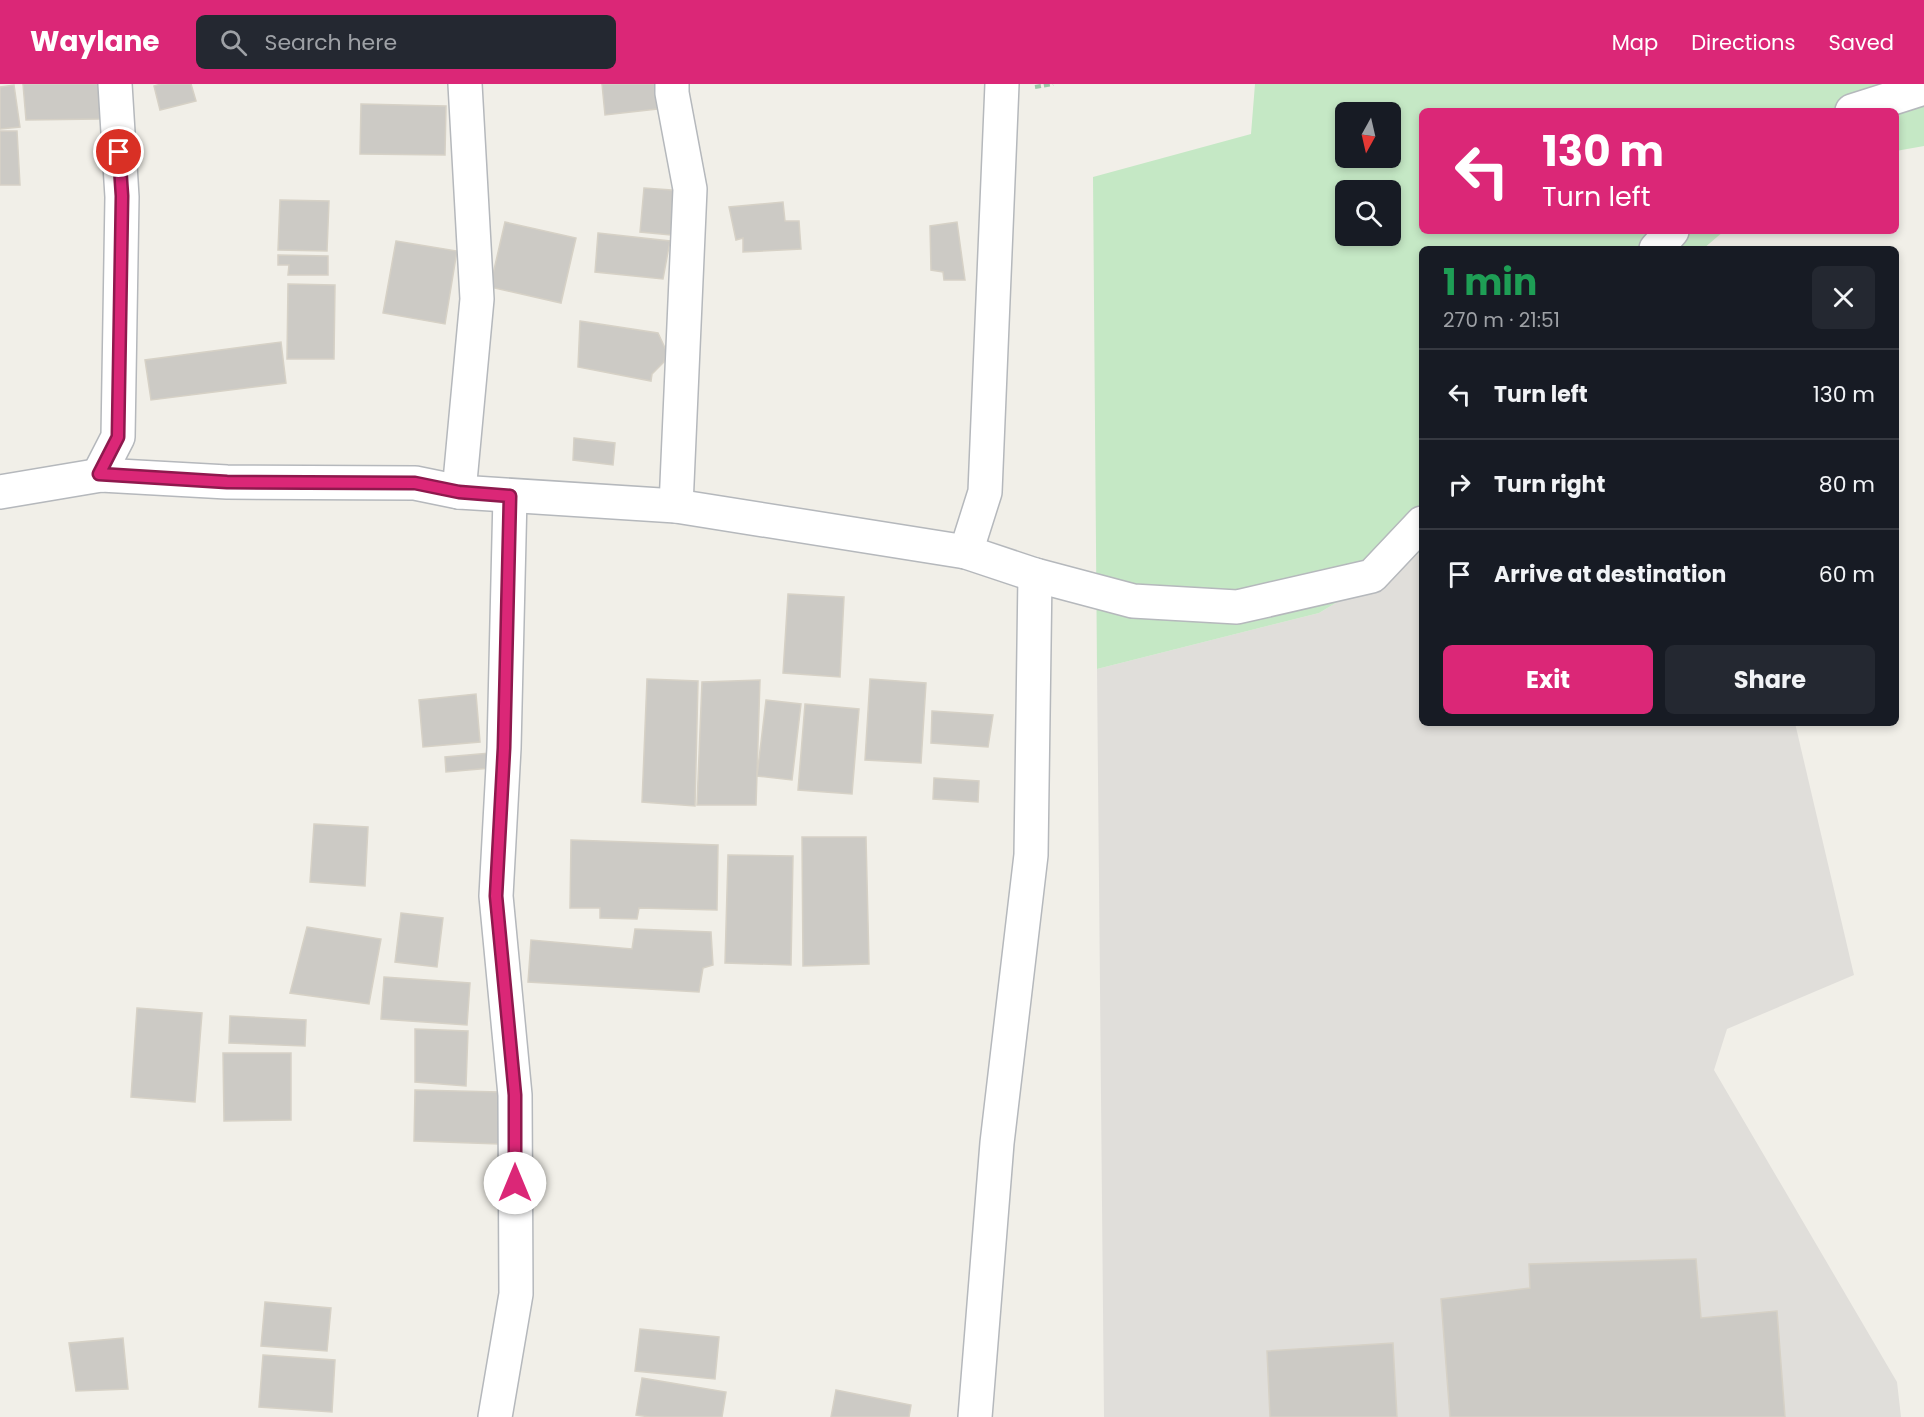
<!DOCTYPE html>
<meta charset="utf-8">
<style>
:root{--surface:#171b24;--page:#242831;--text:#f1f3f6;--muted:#9ea1a6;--line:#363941;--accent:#db2777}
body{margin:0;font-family:Poppins,sans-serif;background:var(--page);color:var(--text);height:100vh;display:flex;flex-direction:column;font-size:22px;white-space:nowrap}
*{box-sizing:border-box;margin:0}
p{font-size:20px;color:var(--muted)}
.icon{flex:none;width:33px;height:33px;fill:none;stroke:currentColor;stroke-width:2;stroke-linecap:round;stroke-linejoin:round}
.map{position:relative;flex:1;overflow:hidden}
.drawer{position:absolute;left:1419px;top:162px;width:480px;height:480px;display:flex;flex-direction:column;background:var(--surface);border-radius:9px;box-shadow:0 3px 9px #0003}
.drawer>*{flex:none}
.hud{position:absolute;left:1419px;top:24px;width:480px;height:126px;border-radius:9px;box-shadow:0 3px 9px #0003;background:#db2777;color:#fff;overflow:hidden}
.needle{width:39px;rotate:188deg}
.tools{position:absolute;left:1335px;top:18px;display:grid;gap:12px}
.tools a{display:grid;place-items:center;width:66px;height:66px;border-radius:9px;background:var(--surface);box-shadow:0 3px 9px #0003;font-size:30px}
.pin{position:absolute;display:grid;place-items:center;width:51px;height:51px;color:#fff;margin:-26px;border:3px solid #fff;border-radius:50%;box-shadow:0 2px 6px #0007}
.me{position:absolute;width:66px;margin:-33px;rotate:0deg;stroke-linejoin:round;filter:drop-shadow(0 0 4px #0008)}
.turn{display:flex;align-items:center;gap:21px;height:126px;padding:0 24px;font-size:27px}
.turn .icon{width:78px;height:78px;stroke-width:2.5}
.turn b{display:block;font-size:42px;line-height:51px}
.round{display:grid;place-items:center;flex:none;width:63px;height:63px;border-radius:9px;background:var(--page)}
.head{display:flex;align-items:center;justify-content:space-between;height:102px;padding:0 24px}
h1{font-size:36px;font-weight:700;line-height:45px;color:#1e9e55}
.primary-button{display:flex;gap:12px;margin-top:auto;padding:12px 24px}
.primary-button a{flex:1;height:69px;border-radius:9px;background:var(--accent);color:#fff;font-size:24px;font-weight:700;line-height:69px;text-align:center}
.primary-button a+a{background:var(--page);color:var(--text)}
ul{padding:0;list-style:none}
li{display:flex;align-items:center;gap:18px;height:90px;padding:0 24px;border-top:2px solid var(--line)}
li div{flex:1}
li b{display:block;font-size:22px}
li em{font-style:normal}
header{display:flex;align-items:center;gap:36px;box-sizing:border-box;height:84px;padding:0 30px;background:var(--accent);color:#fff}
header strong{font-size:28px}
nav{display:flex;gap:33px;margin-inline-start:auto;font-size:21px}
.search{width:420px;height:54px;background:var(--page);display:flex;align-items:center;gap:15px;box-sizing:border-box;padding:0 21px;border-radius:9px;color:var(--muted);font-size:22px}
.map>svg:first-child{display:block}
.industrial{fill:#e0deda}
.green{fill:#c5e8c5;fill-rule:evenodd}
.building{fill:#cccac5;stroke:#d6d1c6;stroke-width:1.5}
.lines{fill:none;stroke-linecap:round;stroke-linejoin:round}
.street-casing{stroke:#b5b8bc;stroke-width:36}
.path{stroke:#9cc7a9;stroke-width:4;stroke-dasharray:6 3;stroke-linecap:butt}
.street{stroke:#fff;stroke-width:33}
.route-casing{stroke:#8e194d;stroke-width:15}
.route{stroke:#db2777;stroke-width:10}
</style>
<header>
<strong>Waylane</strong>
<div class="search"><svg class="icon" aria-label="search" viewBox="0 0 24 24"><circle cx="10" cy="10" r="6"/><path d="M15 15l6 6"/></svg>Search here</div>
<nav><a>Map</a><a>Directions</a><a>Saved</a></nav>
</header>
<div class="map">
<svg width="1924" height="1333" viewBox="0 0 1924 1333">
<rect width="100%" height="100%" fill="#f1efe8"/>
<path class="industrial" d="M 1422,467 L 1422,639 L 1795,639 L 1854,891 L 1727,945 L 1714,986 L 1897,1298 L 1901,1333 L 1104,1333 L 1097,585 L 1319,529 Z"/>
<path class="green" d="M 1255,0 L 1924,0 L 1924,62 L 1896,67 L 1896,27 L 1422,27 L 1422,147 L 1724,147 L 1703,165 L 1422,165 L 1422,467 L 1319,529 L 1097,585 L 1093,93 L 1251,50 ZM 1346,28 L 1390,28 L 1390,74 L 1346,74 ZM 1346,106 L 1390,106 L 1390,152 L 1346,152 Z"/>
<g class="building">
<path d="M 23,0 L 104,0 L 100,35 L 26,36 Z"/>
<path d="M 161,0 L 191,0 L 196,17 L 160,26 L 154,2 Z"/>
<path d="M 602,0 L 655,0 L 657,25 L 605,31 Z"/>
<path d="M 14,1 L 20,43 L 0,45 L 0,3 Z"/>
<path d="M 361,20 L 446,22 L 445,71 L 360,70 Z"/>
<path d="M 0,47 L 17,47 L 20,101 L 0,101 Z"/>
<path d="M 644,104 L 685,107 L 681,152 L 640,148 Z"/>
<path d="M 280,116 L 329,117 L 327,167 L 278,166 Z"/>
<path d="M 783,118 L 785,137 L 799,137 L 801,165 L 743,168 L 743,154 L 736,156 L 729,123 Z"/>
<path d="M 505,138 L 576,154 L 561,219 L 490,203 Z"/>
<path d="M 957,138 L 965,196 L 944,196 L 943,188 L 931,186 L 930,142 Z"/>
<path d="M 598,149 L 670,157 L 663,195 L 595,188 Z"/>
<path d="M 396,157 L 457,167 L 445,240 L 383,229 Z"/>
<path d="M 278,171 L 328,172 L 328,191 L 288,191 L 289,181 L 278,181 Z"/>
<path d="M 288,200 L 335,201 L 334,275 L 287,275 Z"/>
<path d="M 580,237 L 658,249 L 666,266 L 664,278 L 652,290 L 651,297 L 578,283 Z"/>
<path d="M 281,258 L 286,299 L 151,316 L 145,276 Z"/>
<path d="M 574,354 L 615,359 L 613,381 L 573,376 Z"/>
<path d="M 788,510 L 844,513 L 840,593 L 783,589 Z"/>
<path d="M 647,595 L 698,597 L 695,722 L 642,718 Z"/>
<path d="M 870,595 L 926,599 L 921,679 L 865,676 Z"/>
<path d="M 760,596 L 756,721 L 697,721 L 702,598 Z"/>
<path d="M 476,610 L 480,658 L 423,663 L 419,616 Z"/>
<path d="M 766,616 L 801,620 L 792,696 L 757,692 Z"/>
<path d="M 805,620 L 859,625 L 852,710 L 798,706 Z"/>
<path d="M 932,627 L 993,631 L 988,663 L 931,659 Z"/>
<path d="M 490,669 L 491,684 L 446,688 L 445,673 Z"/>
<path d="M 934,694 L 979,697 L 978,718 L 933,715 Z"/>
<path d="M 314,740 L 368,743 L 365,802 L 310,798 Z"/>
<path d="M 802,753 L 866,753 L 869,880 L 803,882 Z"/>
<path d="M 571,756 L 718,761 L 717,826 L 639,824 L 637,835 L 600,834 L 600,824 L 570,824 Z"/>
<path d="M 728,771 L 793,772 L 791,881 L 725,879 Z"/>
<path d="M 401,829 L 443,834 L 437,883 L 395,878 Z"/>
<path d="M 307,843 L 381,855 L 369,920 L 290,909 Z"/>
<path d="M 635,845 L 711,848 L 713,881 L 703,884 L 699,908 L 528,898 L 531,856 L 632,865 Z"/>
<path d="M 384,893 L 470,899 L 467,941 L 381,935 Z"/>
<path d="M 137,924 L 202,929 L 195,1018 L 131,1013 Z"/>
<path d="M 230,932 L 306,936 L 305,962 L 229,959 Z"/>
<path d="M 415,945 L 468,947 L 466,1002 L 415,998 Z"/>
<path d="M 223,969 L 291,969 L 291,1036 L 224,1037 Z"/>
<path d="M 415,1006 L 500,1008 L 499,1060 L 414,1057 Z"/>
<path d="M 1696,1175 L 1701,1234 L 1777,1227 L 1785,1333 L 1450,1333 L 1441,1215 L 1530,1204 L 1529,1180 Z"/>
<path d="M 265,1218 L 331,1224 L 327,1267 L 261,1262 Z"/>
<path d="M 640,1245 L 719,1253 L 715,1295 L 635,1287 Z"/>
<path d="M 123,1254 L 128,1305 L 76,1307 L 69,1259 Z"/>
<path d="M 1393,1259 L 1397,1333 L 1270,1333 L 1267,1267 Z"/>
<path d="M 263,1271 L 335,1276 L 332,1328 L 259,1323 Z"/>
<path d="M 642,1294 L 726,1308 L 722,1333 L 650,1333 L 636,1331 Z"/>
<path d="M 836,1306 L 911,1321 L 909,1333 L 831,1333 Z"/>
</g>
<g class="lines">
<defs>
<g id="street">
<path d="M 672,0 L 672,9 L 690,105 L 676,422"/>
<path d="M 1852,27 L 1924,4"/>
<path d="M 1656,165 L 1672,147"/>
<path d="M 101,391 L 99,390 L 118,353 L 122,113 L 115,0"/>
<path d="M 0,408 L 101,391 L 227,398 L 415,399 L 459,408 L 676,422 L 966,468 L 1035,491 L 1133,517 L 1237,523 L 1372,492 L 1422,439"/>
<path d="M 459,408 L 477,215 L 465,0"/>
<path d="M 966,468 L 985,408 L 1002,0"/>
<path d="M 495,1333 L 516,1210 L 515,1011 L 496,812 L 504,664 L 510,412"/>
<path d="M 975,1333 L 997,1059 L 1031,771 L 1035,491"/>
</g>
</defs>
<use href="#street" class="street-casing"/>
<path class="path" d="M 1035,3 L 1053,0"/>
<use href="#street" class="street"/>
</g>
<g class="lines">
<defs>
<path id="route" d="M 119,68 L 122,112 L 118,353 L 99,390 L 227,398 L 415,399 L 459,408 L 510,412 L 504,664 L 496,812 L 515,1011 L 515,1099"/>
</defs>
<use href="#route" class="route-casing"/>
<use href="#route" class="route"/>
</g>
</svg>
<div class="tools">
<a><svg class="needle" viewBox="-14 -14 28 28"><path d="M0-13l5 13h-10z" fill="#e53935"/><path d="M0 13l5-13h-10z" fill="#9ea1a6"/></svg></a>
<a><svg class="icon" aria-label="search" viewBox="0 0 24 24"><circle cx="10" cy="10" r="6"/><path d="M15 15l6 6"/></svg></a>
</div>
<div class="pin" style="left:119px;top:68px;background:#d93025"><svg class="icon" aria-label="arrive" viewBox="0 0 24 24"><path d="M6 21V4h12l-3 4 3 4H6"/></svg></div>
<svg class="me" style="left:515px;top:1099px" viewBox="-20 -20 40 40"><circle r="19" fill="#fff"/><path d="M0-13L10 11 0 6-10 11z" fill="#db2777"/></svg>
<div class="hud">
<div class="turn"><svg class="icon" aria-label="left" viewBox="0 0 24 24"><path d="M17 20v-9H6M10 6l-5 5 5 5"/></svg><div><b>130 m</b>Turn left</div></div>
</div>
<section class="drawer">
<div class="head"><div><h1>1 min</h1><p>270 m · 21:51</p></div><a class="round"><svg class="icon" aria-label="close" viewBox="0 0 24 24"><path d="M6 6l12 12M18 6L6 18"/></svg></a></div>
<ul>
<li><svg class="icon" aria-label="left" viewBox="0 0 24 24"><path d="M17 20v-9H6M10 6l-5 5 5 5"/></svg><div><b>Turn left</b></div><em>130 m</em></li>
<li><svg class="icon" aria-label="right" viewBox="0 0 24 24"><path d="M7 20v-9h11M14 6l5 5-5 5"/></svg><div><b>Turn right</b></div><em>80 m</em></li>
<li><svg class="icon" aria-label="arrive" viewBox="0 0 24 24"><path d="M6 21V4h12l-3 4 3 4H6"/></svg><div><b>Arrive at destination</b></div><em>60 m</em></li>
</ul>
<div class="primary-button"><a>Exit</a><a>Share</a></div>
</section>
</div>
